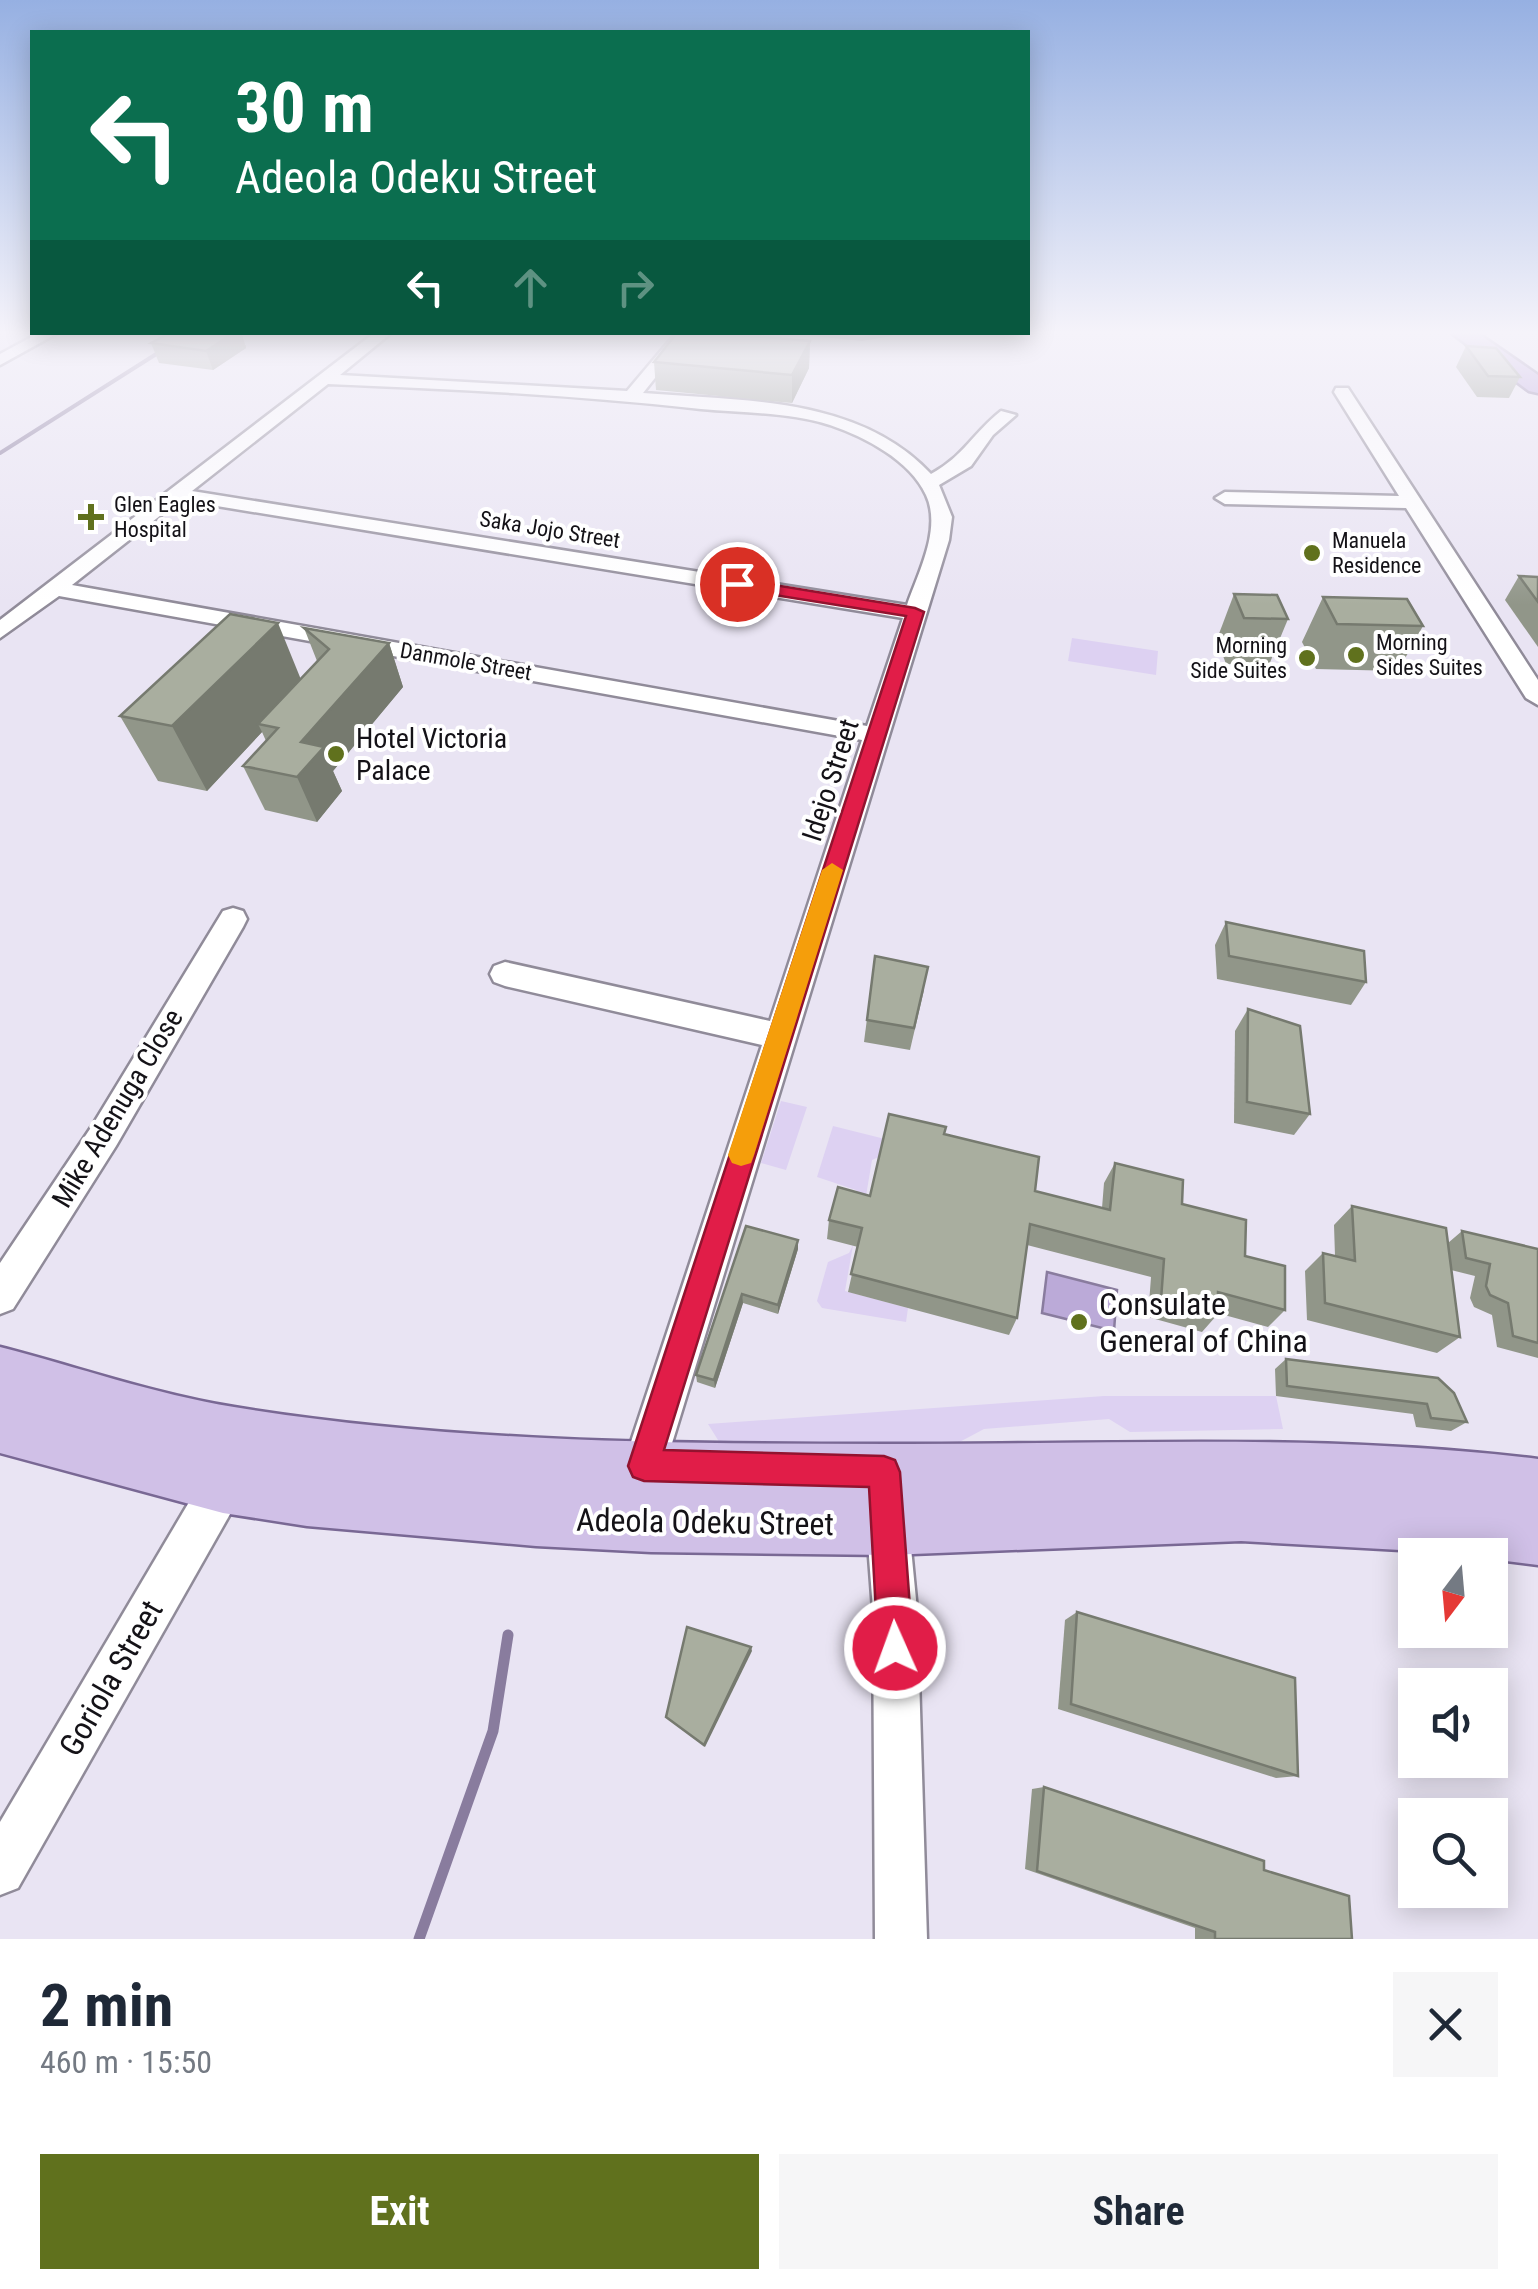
<!DOCTYPE html>
<meta charset="utf-8">
<style>
:root{--surface:#fff;--page:#f6f6f7;--text:#1f2937;--muted:#747a83;--accent:#60711d}
body{margin:0;font-family:"Roboto Condensed",sans-serif;background:var(--page);color:var(--text);height:100vh;display:flex;flex-direction:column;font-size:38px;white-space:nowrap}
*{box-sizing:border-box;margin:0}
p{font-size:32px;color:var(--muted)}
.icon{flex:none;width:55px;height:55px;fill:none;stroke:currentColor;stroke-width:2;stroke-linecap:round;stroke-linejoin:round}
.map{position:relative;height:1939px;overflow:hidden}
.panel{display:flex;flex-direction:column;background:var(--surface);flex:1}
.panel>*{flex:none}
.banner{position:absolute;left:30px;top:30px;width:1000px;height:305px;border-radius:0px;box-shadow:0 5px 25px #0003;background:#0b6e4f;color:#fff;overflow:hidden}
.needle{width:65px;rotate:196deg}
.tools{position:absolute;left:1398px;top:1538px;display:grid;gap:20px}
.tools a{display:grid;place-items:center;width:110px;height:110px;border-radius:0px;background:var(--surface);box-shadow:0 5px 25px #0003;font-size:50px}
.pin{position:absolute;display:grid;place-items:center;width:85px;height:85px;color:#fff;margin:-42px;border:5px solid #fff;border-radius:50%;box-shadow:0 2px 10px #0007}
.me{position:absolute;width:110px;margin:-55px;rotate:358deg;stroke-linejoin:round;filter:drop-shadow(0 0 8px #0008)}
.turn{display:flex;align-items:center;gap:35px;height:210px;padding:0 40px;font-size:45px}
.turn .icon{width:130px;height:130px;stroke-width:2.5}
.turn b{display:block;font-size:70px;line-height:85px}
.lanes{display:flex;align-items:center;height:95px;padding:0 40px;background:#0003;justify-content:center;gap:50px;direction:ltr}
.lanes .off{opacity:.35}
.round{display:grid;place-items:center;flex:none;width:105px;height:105px;border-radius:0px;background:var(--page)}
.head{display:flex;align-items:center;justify-content:space-between;height:170px;padding:0 40px}
h1{font-size:60px;font-weight:700;line-height:75px}
.primary-button{display:flex;gap:20px;margin-top:auto;padding:20px 40px}
.primary-button a{flex:1;height:115px;border-radius:0px;background:var(--accent);color:#fff;font-size:40px;font-weight:700;line-height:115px;text-align:center}
.primary-button a+a{background:var(--page);color:var(--text)}
.map>svg:first-child{display:block}
.green{fill:#ddd1f2}
.water{fill:#bbaad8;stroke:#897c9e;stroke-width:2.5}
.lines{fill:none;stroke-linecap:round;stroke-linejoin:round}
.stream-far1{stroke:#897c9e;stroke-width:4}
.stream{stroke:#897c9e;stroke-width:11}
.minor-casing{stroke:#908b99;stroke-width:5}
.major-casing{stroke:#796894;stroke-width:5}
.highway-casing{stroke:#796894;stroke-width:5}
.minor{fill:#fff;fill-rule:evenodd}
.major{fill:#d0c0e7;fill-rule:evenodd}
.highway{fill:#b096d7;fill-rule:evenodd}
.wall{fill:#919689}
.shaded-wall{fill:#767a6f}
.building{fill:#a9ae9f;stroke:#767a6f;stroke-width:2.5}
.route{fill:#e11d48;stroke:#92132f;stroke-width:2.5}
.slow{fill:#f59e0b}
.poi-dot{fill:#60711d;stroke:#fff;stroke-width:4}
.labels{text-anchor:middle;stroke-width:8;stroke-linejoin:round;paint-order:stroke}
.far-poi-label{font-size:22px;fill:#141217;stroke:#fff;text-anchor:start}
.far-street-label{font-size:22px;fill:#141217;stroke:#fff}
.poi-label{font-size:28px;fill:#141217;stroke:#fff;text-anchor:start}
.street-label{font-size:28px;fill:#141217;stroke:#fff}
.near-poi-label{font-size:32px;fill:#141217;stroke:#fff;text-anchor:start}
.near-street-label{font-size:32px;fill:#141217;stroke:#fff}
</style>
<div class="map">
<svg width="1538" height="1939" viewBox="0 0 1538 1939">
<rect width="100%" height="100%" fill="#e9e4f3"/>
<g class="green">
<path d="M 1072,638 L 1158,651 L 1156,675 L 1068,661 Z"/>
<path d="M 781,1101 L 807,1107 L 786,1170 L 761,1163 Z"/>
<path d="M 833,1126 L 885,1139 L 881,1156 L 872,1160 L 863,1214 L 856,1190 L 817,1177 Z"/>
<path d="M 853,1245 L 845,1291 L 908,1308 L 906,1322 L 822,1308 L 817,1301 L 828,1262 L 849,1253 Z"/>
<path d="M 1104,1396 L 1276,1396 L 1283,1429 L 1130,1432 L 1109,1419 L 984,1429 L 952,1446 L 728,1456 L 708,1424 Z"/>
</g>
<path class="water" d="M 1047,1272 L 1117,1290 L 1114,1331 L 1042,1313 Z"/>
<g class="lines">
<g class="stream-far1">
<path d="M 812,334 L 862,339 L 891,334"/>
<path d="M 0,453 L 161,351"/>
</g>
<path class="stream" d="M 419,1939 L 493,1731 L 508,1635"/>
<defs>
<g id="minor">
<path d="M 37,334 L 56,334 L 0,365 L 0,354 Z"/>
<path d="M 373,334 L 390,334 L 340,375 L 627,391 L 675,334 L 690,334 L 643,393 C 741,401 859,396 931,474 C 965,455 972,434 1001,411 L 1016,415 L 993,435 L 971,466 L 939,485 L 952,517 L 949,540 L 665,1466 L 659,1481 L 644,1487 L 629,1481 L 623,1466 L 762,1045 L 505,986 L 494,982 L 490,974 L 494,966 L 505,962 L 770,1021 L 862,740 L 59,596 L 0,638 L 0,620 ZM 328,384 C 453,389 577,395 701,409 C 744,413 789,412 830,425 C 865,437 910,460 926,495 C 942,529 918,573 907,605 L 192,491 ZM 180,500 L 903,618 L 867,726 L 72,585 Z"/>
<path d="M 1336,388 L 1348,388 L 1538,680 L 1538,705 L 1526,698 L 1406,508 L 1225,504 L 1215,498 L 1225,492 L 1399,496 L 1334,392 Z"/>
<path d="M 233,908 L 243,911 L 247,919 L 243,927 L 116,1146 L 13,1309 L 0,1314 L 0,1263 L 92,1126 L 223,911 Z"/>
<path d="M 223,1464 L 238,1470 L 244,1485 L 238,1500 L 18,1888 L 0,1895 L 0,1822 L 208,1470 Z"/>
<path d="M 887,1496 L 902,1502 L 908,1517 L 917,1610 L 927,1939 L 875,1939 L 873,1610 L 866,1517 L 872,1502 Z"/>
</g>
<path id="major" d="M 0,1347 C 78,1367 154,1394 234,1407 C 448,1442 668,1444 885,1444 C 1104,1445 1320,1432 1538,1459 L 1538,1565 L 1490,1559 L 1490,1555 L 1241,1541 L 888,1555 L 651,1552 L 536,1546 L 307,1526 L 223,1513 L 0,1453 Z"/>
<path id="highway" d="M 1453,334 L 1479,334 L 1538,375 L 1538,393 L 1529,391 Z"/>
</defs>
<use href="#minor" class="minor-casing"/>
<use href="#major" class="major-casing"/>
<use href="#highway" class="highway-casing"/>
<use href="#minor" class="minor"/>
<use href="#major" class="major"/>
<use href="#highway" class="highway"/>
</g>
<g class="wall">
<path d="M 810,341 L 809,368 L 792,403 L 656,390 L 654,362 Z"/>
<path d="M 151,343 L 246,345 L 246,348 L 213,370 L 159,363 Z"/>
<path d="M 1466,346 L 1520,377 L 1509,398 L 1477,397 L 1456,367 Z"/>
<path d="M 1519,576 L 1538,577 L 1538,647 L 1505,600 Z"/>
<path d="M 1234,594 L 1288,619 L 1269,665 L 1226,664 L 1217,639 Z"/>
<path d="M 1323,597 L 1423,626 L 1398,671 L 1316,669 L 1302,642 Z"/>
<path d="M 304,628 L 389,643 L 403,687 L 333,771 L 342,791 L 317,822 L 265,810 L 243,766 L 266,741 L 262,732 L 207,791 L 158,781 L 120,716 L 300,679 L 317,661 Z"/>
<path d="M 1226,922 L 1366,982 L 1351,1005 L 1217,979 L 1215,945 Z"/>
<path d="M 875,956 L 924,990 L 910,1050 L 864,1042 Z"/>
<path d="M 1248,1009 L 1310,1114 L 1294,1135 L 1234,1123 L 1235,1031 Z"/>
<path d="M 944,1134 L 1035,1191 L 1102,1208 L 1104,1183 L 1115,1163 L 1182,1204 L 1245,1256 L 1285,1310 L 1268,1327 L 1217,1313 L 1217,1315 L 1202,1332 L 1148,1317 L 1151,1277 L 1027,1245 L 1017,1318 L 1009,1335 L 848,1292 L 858,1247 L 827,1239 L 829,1220 L 870,1196 Z"/>
<path d="M 1352,1206 L 1448,1243 L 1462,1231 L 1538,1249 L 1538,1358 L 1497,1347 L 1492,1315 L 1474,1307 L 1470,1298 L 1475,1276 L 1451,1270 L 1460,1337 L 1437,1353 L 1307,1320 L 1305,1271 L 1323,1253 L 1335,1256 L 1334,1225 Z"/>
<path d="M 746,1226 L 798,1240 L 798,1249 L 778,1314 L 743,1303 L 715,1388 L 697,1382 L 696,1375 Z"/>
<path d="M 1286,1359 L 1438,1378 L 1467,1422 L 1451,1431 L 1416,1427 L 1413,1414 L 1276,1396 L 1275,1369 Z"/>
<path d="M 1077,1612 L 1298,1776 L 1276,1778 L 1058,1709 L 1065,1620 Z"/>
<path d="M 1044,1787 L 1264,1870 L 1352,1939 L 1195,1939 L 1195,1928 L 1025,1869 L 1032,1789 Z"/>
</g>
<g class="shaded-wall">
<path d="M 232,334 L 242,334 L 246,348 L 213,370 L 206,351 Z"/>
<path d="M 810,341 L 809,368 L 792,403 L 792,375 Z"/>
<path d="M 278,623 L 304,687 L 258,724 L 262,732 L 207,791 L 172,726 Z"/>
<path d="M 389,643 L 403,687 L 333,771 L 342,791 L 317,822 L 297,777 L 301,742 Z"/>
<path d="M 798,1240 L 798,1249 L 778,1314 L 778,1305 Z"/>
<path d="M 742,1294 L 743,1303 L 715,1388 L 714,1380 Z"/>
<path d="M 751,1647 L 752,1651 L 705,1747 L 704,1745 Z"/>
</g>
<g class="building">
<path d="M 168,334 L 232,334 L 206,351 L 151,343 Z"/>
<path d="M 676,334 L 731,334 L 810,341 L 792,375 L 654,362 Z"/>
<path d="M 1466,346 L 1496,348 L 1520,377 L 1488,376 Z"/>
<path d="M 1519,576 L 1538,577 L 1538,602 Z"/>
<path d="M 1234,594 L 1277,595 L 1288,619 L 1244,618 Z"/>
<path d="M 1323,597 L 1407,599 L 1423,626 L 1337,624 Z"/>
<path d="M 230,614 L 278,623 L 172,726 L 120,716 Z"/>
<path d="M 304,628 L 389,643 L 301,742 L 324,747 L 297,777 L 243,766 L 278,728 L 258,724 L 329,649 Z"/>
<path d="M 1226,922 L 1364,951 L 1366,982 L 1229,956 Z"/>
<path d="M 875,956 L 928,967 L 914,1028 L 867,1020 Z"/>
<path d="M 1248,1009 L 1300,1026 L 1310,1114 L 1247,1102 Z"/>
<path d="M 889,1114 L 946,1127 L 944,1134 L 1039,1157 L 1035,1191 L 1110,1210 L 1115,1163 L 1183,1180 L 1182,1204 L 1246,1220 L 1245,1256 L 1285,1266 L 1285,1310 L 1218,1292 L 1217,1315 L 1161,1300 L 1164,1259 L 1030,1224 L 1017,1318 L 851,1274 L 862,1228 L 829,1220 L 838,1187 L 870,1196 Z"/>
<path d="M 1352,1206 L 1446,1228 L 1460,1337 L 1325,1303 L 1323,1253 L 1355,1261 Z"/>
<path d="M 746,1226 L 798,1240 L 778,1305 L 742,1294 L 714,1380 L 696,1375 Z"/>
<path d="M 1462,1231 L 1538,1249 L 1538,1343 L 1513,1336 L 1508,1303 L 1490,1295 L 1486,1286 L 1490,1264 L 1466,1258 Z"/>
<path d="M 1286,1359 L 1438,1378 L 1454,1393 L 1467,1422 L 1431,1418 L 1427,1404 L 1287,1386 Z"/>
<path d="M 1077,1612 L 1295,1678 L 1298,1776 L 1071,1704 Z"/>
<path d="M 687,1627 L 751,1647 L 704,1745 L 666,1717 Z"/>
<path d="M 1044,1787 L 1264,1861 L 1264,1870 L 1349,1896 L 1352,1939 L 1215,1939 L 1215,1932 L 1037,1871 Z"/>
</g>
<linearGradient id="sky" x2="0" y2="1"><stop stop-color="#96b0e2"/><stop offset="0.55" stop-color="#f5f3fa"/><stop offset="1" stop-color="#f5f3fa" stop-opacity="0"/></linearGradient>
<rect width="1538" height="605" fill="url(#sky)"/>
<path class="route" d="M 737,579 L 915,608 L 924,612 L 664,1450 L 884,1456 L 895,1460 L 900,1472 L 913,1648 L 907,1660 L 895,1665 L 883,1660 L 878,1648 L 869,1487 L 644,1481 L 633,1477 L 628,1466 L 906,616 L 731,588 L 731,581 Z"/>
<path class="slow" d="M 832,863 L 843,870 L 754,1155 L 751,1163 L 741,1166 L 732,1163 L 728,1155 L 822,870 Z"/>
<g class="poi-dot">
<path d="M86 502h10v10h10v10h-10v10h-10v-10h-10v-10h10z"/>
<circle cx="1312" cy="553" r="10"/>
<circle cx="1356" cy="655" r="10"/>
<circle cx="1307" cy="658" r="10"/>
<circle cx="336" cy="754" r="10"/>
<circle cx="1079" cy="1322" r="10"/>
</g>
<g class="labels">
<g class="far-poi-label">
<text x="114" y="512">Glen Eagles<tspan x="114" dy="25">Hospital</tspan></text>
<text x="1332" y="548">Manuela<tspan x="1332" dy="25">Residence</tspan></text>
<text x="1376" y="650">Morning<tspan x="1376" dy="25">Sides Suites</tspan></text>
<text x="1287" y="653" text-anchor="end">Morning<tspan x="1287" dy="25">Side Suites</tspan></text>
</g>
<g class="far-street-label">
<text transform="translate(550 529) rotate(9)" y="8">Saka Jojo Street</text>
<text transform="translate(466 661) rotate(10)" y="8">Danmole Street</text>
</g>
<g class="poi-label">
<text x="356" y="748">Hotel Victoria<tspan x="356" dy="32">Palace</tspan></text>
</g>
<g class="street-label">
<text transform="translate(830 780) rotate(-72)" y="10">Idejo Street</text>
<text transform="translate(117 1108) rotate(-59)" y="10">Mike Adenuga Close</text>
</g>
<g class="near-poi-label">
<text x="1099" y="1315">Consulate<tspan x="1099" dy="37">General of China</tspan></text>
</g>
<g class="near-street-label">
<text transform="translate(705 1522) rotate(1)" y="11">Adeola Odeku Street</text>
<text transform="translate(111 1678) rotate(-60)" y="11">Goriola Street</text>
</g>
</g>
</svg>
<div class="tools">
<a><svg class="needle" viewBox="-14 -14 28 28"><path d="M0-13l5 13h-10z" fill="#e53935"/><path d="M0 13l5-13h-10z" fill="#747a83"/></svg></a>
<a><svg class="icon" aria-label="sound" viewBox="0 0 24 24"><path d="M4 9h4l5-4v14l-5-4H4zM17 9q2 3 0 6"/></svg></a>
<a><svg class="icon" aria-label="search" viewBox="0 0 24 24"><circle cx="10" cy="10" r="6"/><path d="M15 15l6 6"/></svg></a>
</div>
<div class="pin" style="left:737px;top:584px;background:#d93025"><svg class="icon" aria-label="arrive" viewBox="0 0 24 24"><path d="M6 21V4h12l-3 4 3 4H6"/></svg></div>
<svg class="me" style="left:895px;top:1648px" viewBox="-20 -20 40 40"><circle r="17" fill="#e11d48" stroke="#fff" stroke-width="3"/><path d="M0-11L8 9 0 5-8 9z" fill="#fff"/></svg>
<div class="banner">
<div class="turn"><svg class="icon" aria-label="left" viewBox="0 0 24 24"><path d="M17 20v-9H6M10 6l-5 5 5 5"/></svg><div><b>30 m</b>Adeola Odeku Street</div></div>
<div class="lanes"><svg class="icon" aria-label="left" viewBox="0 0 24 24"><path d="M17 20v-9H6M10 6l-5 5 5 5"/></svg><svg class="icon off" aria-label="ahead" viewBox="0 0 24 24"><path d="M12 20V5M6 11l6-6 6 6"/></svg><svg class="icon off" aria-label="right" viewBox="0 0 24 24"><path d="M7 20v-9h11M14 6l5 5-5 5"/></svg></div>
</div>
</div>
<section class="panel">
<div class="head"><div><h1>2 min</h1><p>460 m · 15:50</p></div><a class="round"><svg class="icon" aria-label="close" viewBox="0 0 24 24"><path d="M6 6l12 12M18 6L6 18"/></svg></a></div>
<div class="primary-button"><a>Exit</a><a>Share</a></div>
</section>
